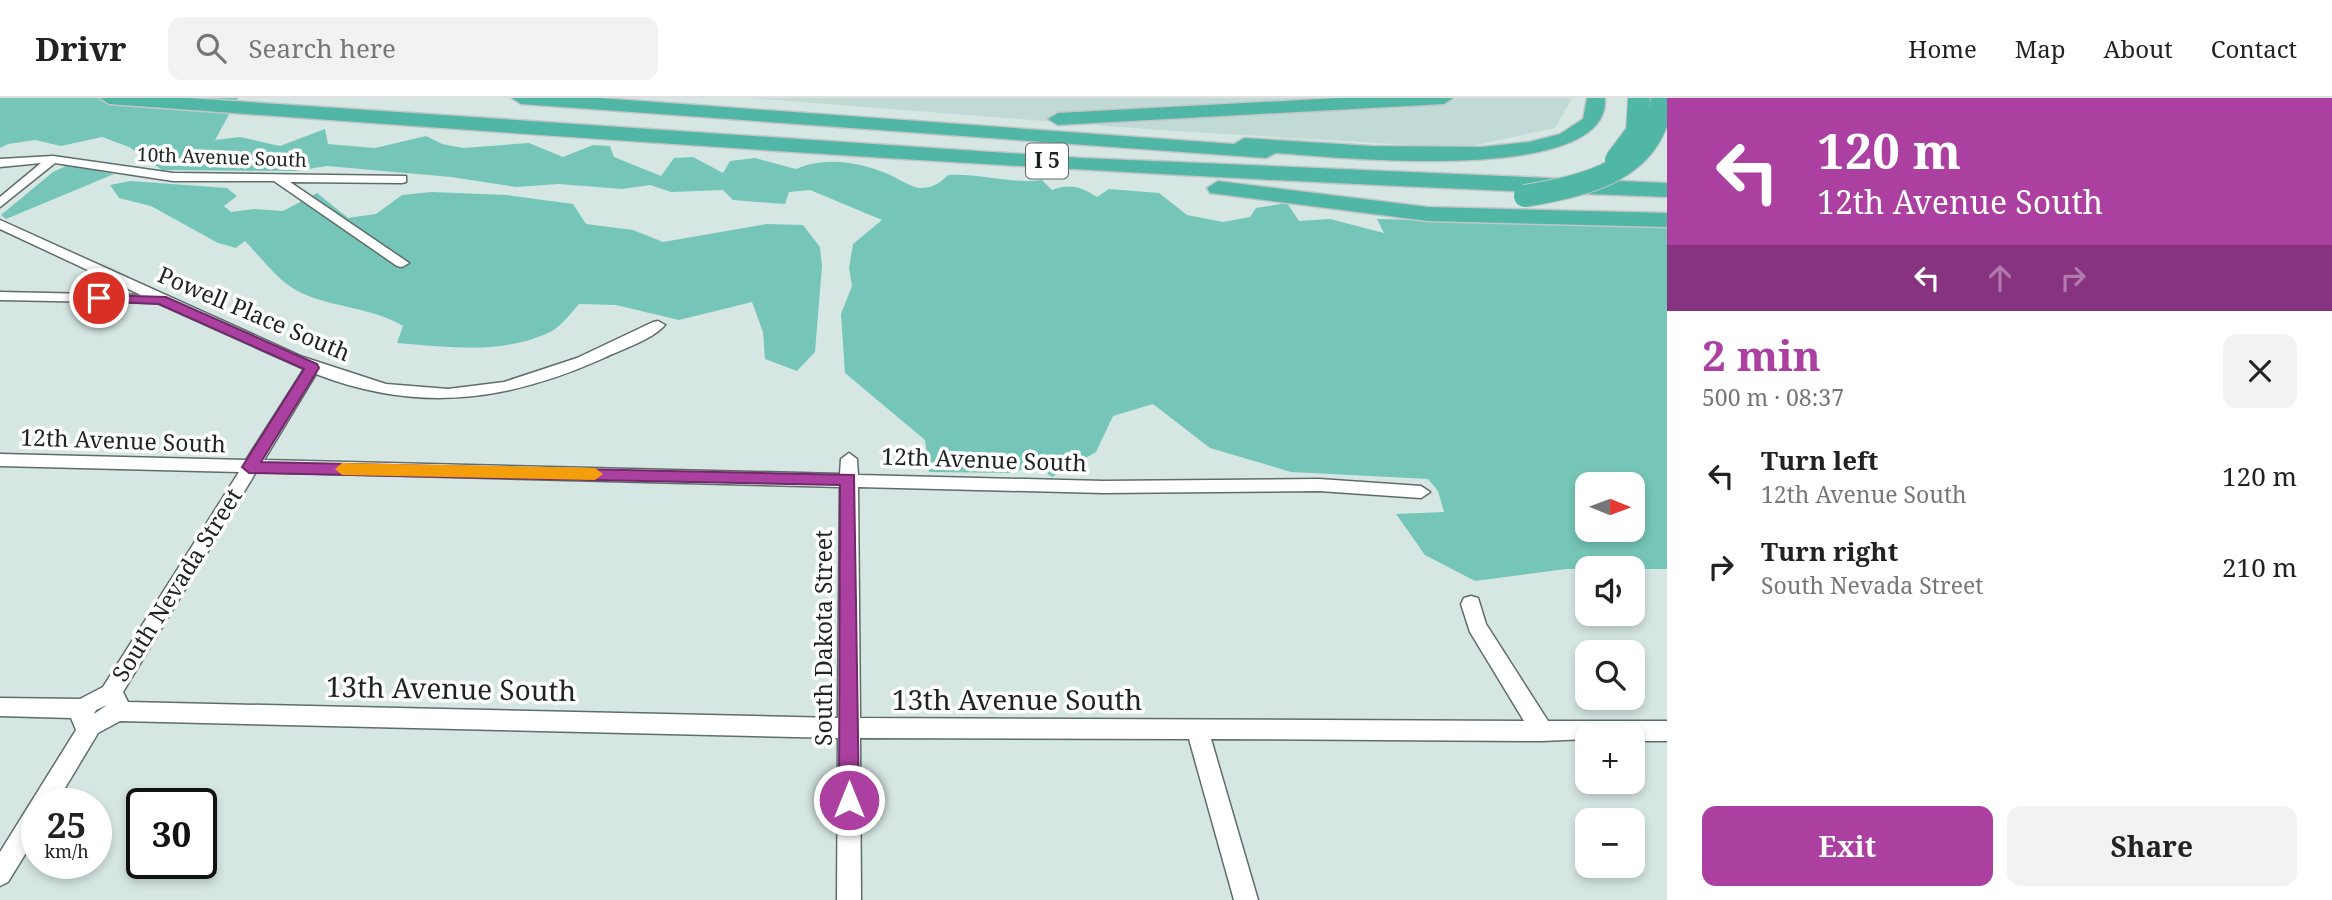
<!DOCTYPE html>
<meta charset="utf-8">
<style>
:root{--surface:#fff;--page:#f2f2f2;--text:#222;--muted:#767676;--line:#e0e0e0;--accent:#ab40a0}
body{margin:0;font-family:"Noto Serif",serif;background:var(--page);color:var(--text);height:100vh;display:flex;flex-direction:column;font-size:26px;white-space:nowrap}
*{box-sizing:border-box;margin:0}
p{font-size:23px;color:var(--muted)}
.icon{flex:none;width:38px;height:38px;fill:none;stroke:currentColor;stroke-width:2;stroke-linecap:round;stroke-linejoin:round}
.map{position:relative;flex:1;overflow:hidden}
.details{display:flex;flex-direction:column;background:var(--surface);width:665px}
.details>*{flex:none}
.hud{background:#ab40a0;color:#fff;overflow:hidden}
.needle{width:46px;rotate:91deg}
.buttons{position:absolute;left:1575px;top:374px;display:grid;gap:14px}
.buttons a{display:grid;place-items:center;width:70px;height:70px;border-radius:14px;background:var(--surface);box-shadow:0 4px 10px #0003;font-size:35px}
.speed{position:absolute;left:21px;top:690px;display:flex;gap:14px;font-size:35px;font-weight:700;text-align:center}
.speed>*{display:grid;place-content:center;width:91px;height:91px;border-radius:50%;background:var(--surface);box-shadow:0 4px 10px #0003;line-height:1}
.speed small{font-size:18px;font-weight:400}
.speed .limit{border:4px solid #111;border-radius:10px;background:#fff;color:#111}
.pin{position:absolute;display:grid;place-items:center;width:60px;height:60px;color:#fff;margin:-30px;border:4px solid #fff;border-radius:50%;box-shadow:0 2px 7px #0007}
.me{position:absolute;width:77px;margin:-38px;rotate:0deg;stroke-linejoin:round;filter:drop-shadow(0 0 5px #0008)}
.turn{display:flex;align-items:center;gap:24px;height:147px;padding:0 35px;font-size:32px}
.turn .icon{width:91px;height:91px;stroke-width:2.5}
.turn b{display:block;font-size:49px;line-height:60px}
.lanes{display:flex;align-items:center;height:66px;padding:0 35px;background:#0003;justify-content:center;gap:35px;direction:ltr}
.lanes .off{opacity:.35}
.round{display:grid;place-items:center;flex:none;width:74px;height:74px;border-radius:14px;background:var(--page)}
.head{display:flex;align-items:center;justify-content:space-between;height:119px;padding:0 35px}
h1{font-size:42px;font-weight:700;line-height:52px;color:var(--accent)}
.primary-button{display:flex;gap:14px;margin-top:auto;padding:14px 35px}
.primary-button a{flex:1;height:80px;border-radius:14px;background:var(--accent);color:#fff;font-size:28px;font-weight:700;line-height:80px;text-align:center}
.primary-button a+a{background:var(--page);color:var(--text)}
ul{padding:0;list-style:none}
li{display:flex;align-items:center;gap:21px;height:91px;padding:0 35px}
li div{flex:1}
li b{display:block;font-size:26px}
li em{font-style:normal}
header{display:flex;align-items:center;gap:42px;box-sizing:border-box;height:98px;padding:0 35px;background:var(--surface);border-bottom:2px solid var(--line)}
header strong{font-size:33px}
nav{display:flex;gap:38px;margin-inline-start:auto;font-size:24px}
.search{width:490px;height:63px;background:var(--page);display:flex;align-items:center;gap:18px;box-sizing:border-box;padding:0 24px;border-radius:14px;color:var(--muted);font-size:26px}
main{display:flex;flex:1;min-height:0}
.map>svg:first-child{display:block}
.built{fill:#c1dad6}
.green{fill:#75c6b8;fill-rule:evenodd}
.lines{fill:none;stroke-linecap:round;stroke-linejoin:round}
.minor-casing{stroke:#5f6d6a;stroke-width:3}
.motorway-casing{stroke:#c4c6c6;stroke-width:3}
.minor{fill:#fff;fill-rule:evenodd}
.motorway{fill:#50b7a7;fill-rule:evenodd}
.motorway-bridge-casing{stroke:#c4c6c6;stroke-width:24;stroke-linecap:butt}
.motorway-bridge{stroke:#50b7a7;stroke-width:22}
.route{fill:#ab40a0;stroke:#6f2a68;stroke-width:2}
.slow{fill:#f59e0b}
.labels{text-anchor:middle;stroke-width:7;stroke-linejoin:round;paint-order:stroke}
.far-street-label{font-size:19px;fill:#1e2423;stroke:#fff}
.shield{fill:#fff;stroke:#626665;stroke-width:2}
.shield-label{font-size:21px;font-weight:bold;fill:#1e2423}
.street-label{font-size:23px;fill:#1e2423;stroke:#fff}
.near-street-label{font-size:28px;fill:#1e2423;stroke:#fff}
</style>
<header>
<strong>Drivr</strong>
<div class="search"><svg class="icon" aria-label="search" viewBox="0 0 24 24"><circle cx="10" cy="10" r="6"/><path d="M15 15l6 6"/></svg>Search here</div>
<nav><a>Home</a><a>Map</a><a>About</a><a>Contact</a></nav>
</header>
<main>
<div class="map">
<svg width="1667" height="802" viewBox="0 0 1667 802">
<rect width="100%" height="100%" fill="#d6e7e3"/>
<path class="built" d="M 750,0 L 1572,0 L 1555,30 L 1461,50 L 1158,32 Z"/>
<g class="green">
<path d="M 0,0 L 238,0 L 215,42 L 240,39 L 280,48 L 325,31 L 328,46 L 375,50 L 426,38 L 442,46 L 463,50 L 529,45 L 563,59 L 593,47 L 610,48 L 614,59 L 661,78 L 674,60 L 693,59 L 723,75 L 730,63 L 755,60 L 796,71 C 825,58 860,64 888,76 C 897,80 909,88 919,90 C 931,91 940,85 948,77 C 980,75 1007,86 1042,82 L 1052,92 C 1071,85 1081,89 1097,99 L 1109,91 L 1159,95 L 1187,117 L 1223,124 L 1250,119 L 1256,110 L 1287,105 L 1299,123 L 1330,121 L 1384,135 L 1377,121 L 1667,127 L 1667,471 L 1566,471 L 1475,483 L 1425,457 L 1396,416 L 1444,414 L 1438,393 L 1428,381 L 1291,374 L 1210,350 L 1153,306 L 1113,318 L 1096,354 L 1052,379 L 1036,367 L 1010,375 L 929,374 L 925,342 L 845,275 L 841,216 L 852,188 L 849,170 L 853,146 L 882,122 L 810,92 L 789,94 L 785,106 L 733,102 L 723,92 L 671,94 L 650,87 L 622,91 L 559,86 L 516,89 L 451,79 L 327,68 L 295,73 L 162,72 L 129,49 L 102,39 L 61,48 L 35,42 L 8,46 L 0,50 ZM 1587,387 L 1633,387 L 1633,432 L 1587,432 Z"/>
<path d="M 68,67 L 114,76 L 6,121 L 1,117 L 53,74 Z"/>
<path d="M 130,83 L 227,90 L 237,98 L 224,108 L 231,114 L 254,111 L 283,113 L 317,95 L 348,120 L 376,116 L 402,97 L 431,94 L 507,97 L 573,106 L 586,126 L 633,132 L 663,144 L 767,126 L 803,127 L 820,149 L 822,168 L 815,254 L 797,273 L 765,261 L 763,234 L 752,204 L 679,222 L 616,207 L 579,206 C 571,215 562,227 552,233 C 505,257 447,249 397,245 L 403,228 C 369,207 322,210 291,189 C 274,178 259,157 245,143 L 236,150 L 218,145 L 151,108 L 119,100 L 110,87 Z"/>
</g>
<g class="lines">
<defs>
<g id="minor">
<path d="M 53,58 L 173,75 L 406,78 L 406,84 L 402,85 L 290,84 L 409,165 L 402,169 L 397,168 L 274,83 L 173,83 L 55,65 L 0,109 L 0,99 L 41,65 L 0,69 L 0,61 Z"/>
<path d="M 0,122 L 303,259 L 386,286 L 448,291 L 504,284 L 577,260 L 653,224 L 658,223 L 665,227 C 652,242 622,251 604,260 C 506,304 417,315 316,276 L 264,362 L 840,376 L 841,361 L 849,355 L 857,361 L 858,377 L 1103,383 L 1319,381 L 1421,388 L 1430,394 L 1421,400 L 1319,393 L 1103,395 L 858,389 L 860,620 L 1524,623 L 1470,534 L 1461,506 L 1464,500 L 1471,498 L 1478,500 L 1486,526 L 1548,623 L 1667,623 L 1667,643 L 1633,643 L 1633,639 L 1542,643 L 1211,641 L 1258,802 L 1234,802 L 1189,641 L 860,640 L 861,802 L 837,802 L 838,640 L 120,623 L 98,635 L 56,705 L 37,705 L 37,737 L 8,784 L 0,788 L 0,754 L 76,632 L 71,620 L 0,618 L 0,600 L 80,601 L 103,589 L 239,374 L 0,368 L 0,356 L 246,362 L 304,271 L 157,205 L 0,202 L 0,194 L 141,197 L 0,131 ZM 256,374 L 840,389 L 838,620 L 128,604 L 123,594 ZM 107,607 L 94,616 L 96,612 Z"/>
</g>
<g id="motorway">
<path d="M 100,0 L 188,0 L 1082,60 L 1667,85 L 1667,99 C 1147,81 628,44 109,6 Z"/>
<path d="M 512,0 L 600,0 L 1234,46 L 1244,40 L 1372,48 L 1481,49 L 1529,44 L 1560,36 L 1583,21 L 1587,0 L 1605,0 C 1612,89 1332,59 1276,55 L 1266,60 L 521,6 Z"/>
<path d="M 1338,0 L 1453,0 L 1444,6 L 1058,27 L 1048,21 L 1058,15 Z"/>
<path d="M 1218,83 L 1428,109 L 1667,115 L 1667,129 L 1428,123 L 1210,95 L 1207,90 Z"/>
</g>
</defs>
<use href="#minor" class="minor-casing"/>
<use href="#motorway" class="motorway-casing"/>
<use href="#minor" class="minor"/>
<use href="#motorway" class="motorway"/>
<defs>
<g id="motorway-bridge">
<path d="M 1616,62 L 1637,34 L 1639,0"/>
<path d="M 1525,98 C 1587,87 1655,73 1662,0"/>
</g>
</defs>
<use href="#motorway-bridge" class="motorway-bridge-casing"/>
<use href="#motorway-bridge" class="motorway-bridge"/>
</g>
<path class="route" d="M 99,197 L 166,199 L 317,266 L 319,270 L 261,364 L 854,377 L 859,702 L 856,709 L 849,712 L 842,709 L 839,702 L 840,387 L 249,375 L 242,369 L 304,271 L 159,206 L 94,203 L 94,198 Z"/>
<path class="slow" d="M 342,365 L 595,370 L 603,376 L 595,382 L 342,377 L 335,371 Z"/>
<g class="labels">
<g class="far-street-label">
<text transform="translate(222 59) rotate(2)" y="7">10th Avenue South</text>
</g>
<rect class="shield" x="1026" y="45.5" width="42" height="35" rx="5"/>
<g class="shield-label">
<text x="1047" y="70">I 5</text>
</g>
<g class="street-label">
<text transform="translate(254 216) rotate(23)" y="8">Powell Place South</text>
<text transform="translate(123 343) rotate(2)" y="8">12th Avenue South</text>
<text transform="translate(984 362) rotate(2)" y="8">12th Avenue South</text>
<text transform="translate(177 487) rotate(-58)" y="8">South Nevada Street</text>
<text transform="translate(824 540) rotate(-90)" y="8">South Dakota Street</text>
</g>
<g class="near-street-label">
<text transform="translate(451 591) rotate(1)" y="10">13th Avenue South</text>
<text x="1017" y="612">13th Avenue South</text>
</g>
</g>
</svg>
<div class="buttons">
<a><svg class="needle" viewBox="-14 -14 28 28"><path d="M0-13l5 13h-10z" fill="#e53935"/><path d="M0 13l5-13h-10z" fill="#767676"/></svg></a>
<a><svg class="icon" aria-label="sound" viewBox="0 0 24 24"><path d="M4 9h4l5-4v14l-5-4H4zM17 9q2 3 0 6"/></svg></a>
<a><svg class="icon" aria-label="search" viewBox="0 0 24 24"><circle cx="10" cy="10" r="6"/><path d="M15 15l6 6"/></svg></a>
<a>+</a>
<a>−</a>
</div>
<div class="speed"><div>25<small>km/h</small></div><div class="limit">30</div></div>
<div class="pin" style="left:99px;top:200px;background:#d93025"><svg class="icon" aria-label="arrive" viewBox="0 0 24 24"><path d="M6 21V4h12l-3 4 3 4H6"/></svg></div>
<svg class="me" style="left:849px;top:702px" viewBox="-20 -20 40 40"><circle r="17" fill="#ab40a0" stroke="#fff" stroke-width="3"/><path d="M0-11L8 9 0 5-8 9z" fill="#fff"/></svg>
</div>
<section class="details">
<div class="hud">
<div class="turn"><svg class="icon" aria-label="left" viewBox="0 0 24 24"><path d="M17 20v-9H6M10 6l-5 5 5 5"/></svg><div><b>120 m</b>12th Avenue South</div></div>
<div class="lanes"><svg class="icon" aria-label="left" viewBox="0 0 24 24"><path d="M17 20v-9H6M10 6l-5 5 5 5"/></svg><svg class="icon off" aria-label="ahead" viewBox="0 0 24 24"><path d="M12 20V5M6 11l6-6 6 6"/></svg><svg class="icon off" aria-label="right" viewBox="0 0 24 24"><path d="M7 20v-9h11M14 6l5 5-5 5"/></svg></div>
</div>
<div class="head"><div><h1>2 min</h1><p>500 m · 08:37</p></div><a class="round"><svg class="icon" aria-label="close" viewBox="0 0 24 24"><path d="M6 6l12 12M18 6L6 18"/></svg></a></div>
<ul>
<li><svg class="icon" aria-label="left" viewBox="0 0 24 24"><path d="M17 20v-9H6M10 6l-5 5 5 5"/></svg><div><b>Turn left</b><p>12th Avenue South</p></div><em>120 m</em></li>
<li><svg class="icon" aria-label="right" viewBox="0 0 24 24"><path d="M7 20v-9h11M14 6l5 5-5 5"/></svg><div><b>Turn right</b><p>South Nevada Street</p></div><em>210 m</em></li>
</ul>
<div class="primary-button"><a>Exit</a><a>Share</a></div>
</section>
</main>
